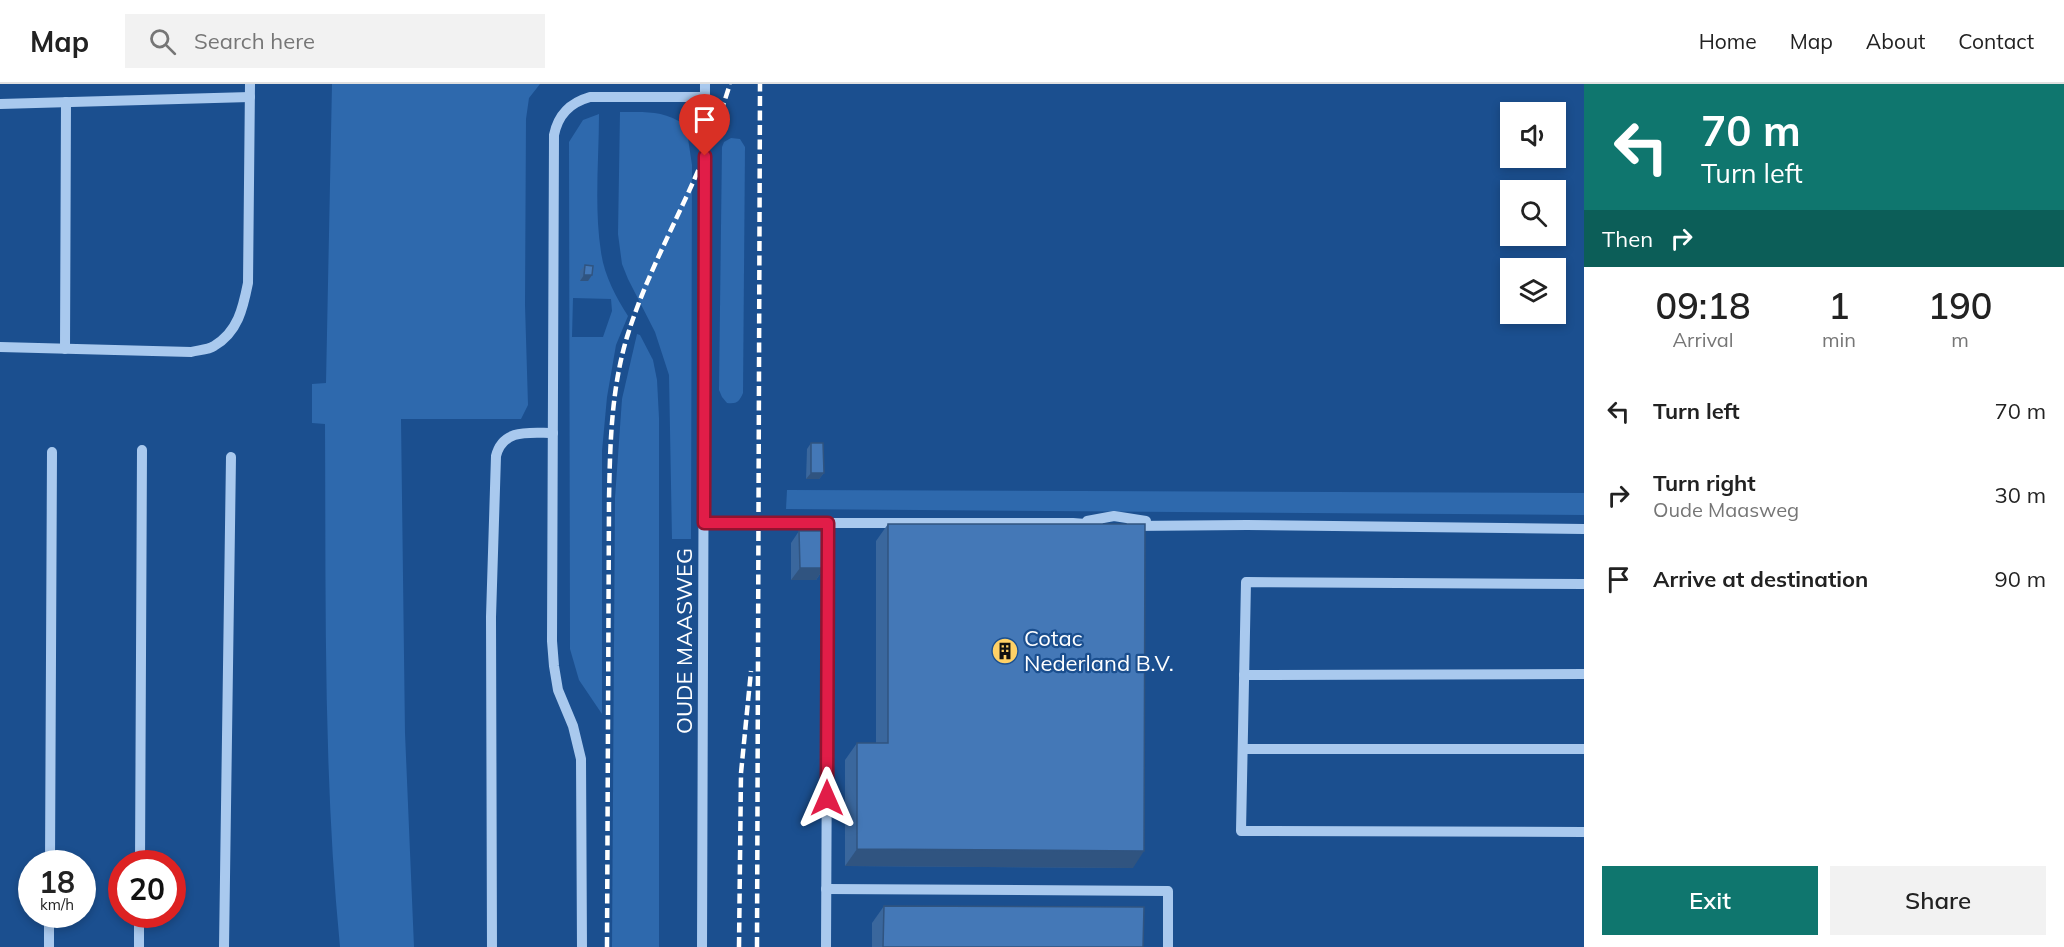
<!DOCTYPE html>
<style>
:root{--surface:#fff;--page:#f2f2f2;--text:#222;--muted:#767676;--line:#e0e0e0;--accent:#0f766e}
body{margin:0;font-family:Mulish,sans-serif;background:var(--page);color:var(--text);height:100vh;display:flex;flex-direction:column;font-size:22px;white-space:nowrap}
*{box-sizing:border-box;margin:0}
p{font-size:20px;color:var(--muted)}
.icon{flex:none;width:33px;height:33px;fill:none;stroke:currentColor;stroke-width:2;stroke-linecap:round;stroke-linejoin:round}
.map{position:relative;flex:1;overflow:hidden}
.side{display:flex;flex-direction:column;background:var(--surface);width:480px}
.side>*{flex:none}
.hud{background:#0f766e;color:#fff;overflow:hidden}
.fabs{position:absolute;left:1500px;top:18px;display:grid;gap:12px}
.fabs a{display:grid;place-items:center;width:66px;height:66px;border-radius:0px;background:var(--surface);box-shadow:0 3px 9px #0003;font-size:30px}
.speed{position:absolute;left:18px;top:766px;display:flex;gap:12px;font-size:30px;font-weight:700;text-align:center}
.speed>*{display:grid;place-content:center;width:78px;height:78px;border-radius:50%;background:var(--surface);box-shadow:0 3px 9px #0003;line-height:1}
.speed small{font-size:15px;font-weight:400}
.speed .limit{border:9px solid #d22;background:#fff;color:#111}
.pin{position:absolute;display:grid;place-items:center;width:51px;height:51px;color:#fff;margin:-62px -26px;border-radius:50% 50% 50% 0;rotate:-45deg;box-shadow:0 0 6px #0007}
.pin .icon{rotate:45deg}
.me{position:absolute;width:66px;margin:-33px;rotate:0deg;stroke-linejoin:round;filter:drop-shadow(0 0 4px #0008)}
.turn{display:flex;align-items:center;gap:21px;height:126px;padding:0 18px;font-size:27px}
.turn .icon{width:78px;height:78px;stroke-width:2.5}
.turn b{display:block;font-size:42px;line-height:51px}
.then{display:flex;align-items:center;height:57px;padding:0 18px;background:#0003;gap:12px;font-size:22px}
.eta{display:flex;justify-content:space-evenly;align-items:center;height:102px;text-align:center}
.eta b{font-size:36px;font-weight:600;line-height:42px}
.primary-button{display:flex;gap:12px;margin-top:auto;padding:12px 18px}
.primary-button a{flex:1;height:69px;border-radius:0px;background:var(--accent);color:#fff;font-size:24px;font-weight:600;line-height:69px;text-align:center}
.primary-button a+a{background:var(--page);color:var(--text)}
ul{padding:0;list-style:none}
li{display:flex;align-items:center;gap:18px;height:84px;padding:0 18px}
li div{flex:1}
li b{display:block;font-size:22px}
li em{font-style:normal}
header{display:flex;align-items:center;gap:36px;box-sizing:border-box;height:84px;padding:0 30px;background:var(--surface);border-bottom:2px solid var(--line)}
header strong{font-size:28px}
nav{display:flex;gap:33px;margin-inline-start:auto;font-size:21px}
.search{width:420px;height:54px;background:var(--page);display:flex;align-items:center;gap:15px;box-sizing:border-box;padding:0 21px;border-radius:0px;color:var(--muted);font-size:22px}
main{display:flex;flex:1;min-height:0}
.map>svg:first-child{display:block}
.green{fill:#2e69ad;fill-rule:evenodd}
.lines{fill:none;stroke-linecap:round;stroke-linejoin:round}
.minor{stroke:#a9c9ee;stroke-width:10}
.rail{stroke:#fff;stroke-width:4.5;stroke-dasharray:10 4.5;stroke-linecap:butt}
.wall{fill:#3a679d}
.shaded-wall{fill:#305480}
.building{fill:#4478b7;stroke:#305480;stroke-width:1.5}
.route-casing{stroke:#92132f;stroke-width:15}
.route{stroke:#e11d48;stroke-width:10}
.labels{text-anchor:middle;stroke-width:4.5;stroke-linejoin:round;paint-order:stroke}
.poi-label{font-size:22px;fill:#fff;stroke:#1b4f8f;text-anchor:start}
.street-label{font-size:22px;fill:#fff;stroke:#1b4f8f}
</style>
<header>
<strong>Map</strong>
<div class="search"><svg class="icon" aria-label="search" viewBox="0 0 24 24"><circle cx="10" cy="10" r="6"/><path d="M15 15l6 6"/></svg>Search here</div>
<nav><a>Home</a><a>Map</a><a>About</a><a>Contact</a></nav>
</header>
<main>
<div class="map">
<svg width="1584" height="863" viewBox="0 0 1584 863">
<rect width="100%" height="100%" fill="#1b4f8f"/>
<g class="green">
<path d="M 332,0 L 540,0 L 529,14 L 526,35 L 525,221 L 528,321 L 521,335 L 401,335 L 405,649 L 414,863 L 340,863 C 323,689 326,514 325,340 L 312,339 L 312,300 L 326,299 Z"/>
<path d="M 620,28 C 647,28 662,26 686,41 L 692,81 L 691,455 L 672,455 L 669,291 L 655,248 L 628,195 L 622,180 L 618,150 Z"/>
<path d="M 599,30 C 599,75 594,123 601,168 C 604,191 616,213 628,232 L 616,261 L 607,313 L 602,367 L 602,630 L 579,596 L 570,565 L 569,58 L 583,36 ZM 573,214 L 611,215 L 612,227 L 603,253 L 572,253 Z"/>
<path d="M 731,54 L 740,55 L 745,63 L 743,309 C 739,318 737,320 727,319 L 722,313 L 719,306 L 722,63 L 724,58 Z"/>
<path d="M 637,250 L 640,251 L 653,276 L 657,296 L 659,334 L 659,863 L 612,863 L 615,414 L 622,315 Z"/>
<path d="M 787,406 L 1584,409 L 1584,431 L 786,425 Z"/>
</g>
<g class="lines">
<g class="minor">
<path d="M 0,20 L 250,13"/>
<path d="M 0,263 L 191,268 C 198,266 208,266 214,262 C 238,248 243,224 248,199 L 250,0"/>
<path d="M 65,265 L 66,18"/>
<path d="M 1087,437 L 1114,432 L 1146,437"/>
<path d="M 704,439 L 1073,439 L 1098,441"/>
<path d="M 1131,442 L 1247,441 L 1584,445"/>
<path d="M 1584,500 L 1246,498 L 1241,747 L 1584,748"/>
<path d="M 1244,591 L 1584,590"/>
<path d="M 1243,665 L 1584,665"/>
<path d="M 50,780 L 52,368"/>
<path d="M 140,780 L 142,366"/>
<path d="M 826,805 L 1168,807 L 1168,863"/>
<path d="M 49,863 L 49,831"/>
<path d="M 139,863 L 139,831"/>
<path d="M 224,863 L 231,373"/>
<path d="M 492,863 L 491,533 L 496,372 C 503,344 530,349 553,349"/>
<path d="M 582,863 L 581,675 L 573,642 L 558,606 L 554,582 L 552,557 L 554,51 C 558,31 569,19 590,13 L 705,13"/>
<path d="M 702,863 L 705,0"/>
<path d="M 826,863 L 828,439"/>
</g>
<g class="rail">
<path d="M 607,863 L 609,416 C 610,362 611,306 627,253 C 646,191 679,133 704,73 C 714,49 722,25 730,0"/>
<path d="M 739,863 L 741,689 L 751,587"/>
<path d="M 757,863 L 760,0"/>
</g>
</g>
<g class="wall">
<path d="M 585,181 L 592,191 L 588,197 L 580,197 L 580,187 Z"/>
<path d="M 811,359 L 824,389 L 819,395 L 806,395 L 807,365 Z"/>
<path d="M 888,440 L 1133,784 L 845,782 L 845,676 L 857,659 L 876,659 L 876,457 Z"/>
<path d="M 799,447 L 824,484 L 816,496 L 791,496 L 791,459 Z"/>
<path d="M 884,822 L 1143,863 L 872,863 L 872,839 Z"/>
</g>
<g class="shaded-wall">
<path d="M 584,191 L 592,191 L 588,197 L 580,197 Z"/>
<path d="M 811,389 L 824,389 L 819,395 L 806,395 Z"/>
<path d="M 800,484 L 824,484 L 816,496 L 791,496 Z"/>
<path d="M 857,765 L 1144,767 L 1133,784 L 845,782 Z"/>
</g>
<g class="building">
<path d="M 585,181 L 593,182 L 592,191 L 584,191 Z"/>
<path d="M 811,359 L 823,359 L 824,389 L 811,389 Z"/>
<path d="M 888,440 L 1145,440 L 1144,767 L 857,765 L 857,659 L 888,659 Z"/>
<path d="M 799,447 L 824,447 L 824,484 L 800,484 Z"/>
<path d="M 884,822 L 1144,823 L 1143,863 L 883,863 Z"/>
</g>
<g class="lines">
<defs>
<path id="route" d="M 705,72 L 704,439 L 828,439 L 827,714"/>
</defs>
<use href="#route" class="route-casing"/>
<use href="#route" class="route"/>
</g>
<defs>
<symbol id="building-disc" viewBox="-11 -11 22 22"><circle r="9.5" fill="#ffd166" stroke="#1b4f8f"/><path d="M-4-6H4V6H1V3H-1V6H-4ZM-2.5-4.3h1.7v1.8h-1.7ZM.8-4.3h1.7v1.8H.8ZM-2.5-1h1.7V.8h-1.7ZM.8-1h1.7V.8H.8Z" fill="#111"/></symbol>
</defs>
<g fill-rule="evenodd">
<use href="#building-disc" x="990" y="552" width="30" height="30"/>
</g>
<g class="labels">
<g class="poi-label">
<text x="1024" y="562">Cotac<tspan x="1024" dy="25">Nederland B.V.</tspan></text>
</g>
<g class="street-label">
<text transform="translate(684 557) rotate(-90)" y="8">OUDE MAASWEG</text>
</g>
</g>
</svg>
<div class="fabs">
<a><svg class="icon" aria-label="sound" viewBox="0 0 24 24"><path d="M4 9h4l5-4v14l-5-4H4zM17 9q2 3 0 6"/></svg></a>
<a><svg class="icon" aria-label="search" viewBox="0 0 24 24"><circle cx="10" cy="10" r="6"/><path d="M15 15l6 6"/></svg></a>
<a><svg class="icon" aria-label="layers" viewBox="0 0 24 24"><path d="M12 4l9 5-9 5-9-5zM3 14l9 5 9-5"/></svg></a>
</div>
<div class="speed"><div>18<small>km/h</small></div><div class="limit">20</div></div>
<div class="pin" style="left:705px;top:72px;background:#d93025"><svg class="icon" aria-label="arrive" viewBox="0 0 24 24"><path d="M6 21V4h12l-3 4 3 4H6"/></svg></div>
<svg class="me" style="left:827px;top:714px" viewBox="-20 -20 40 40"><path d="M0-17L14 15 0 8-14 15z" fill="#e11d48" stroke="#fff" stroke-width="4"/></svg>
</div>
<section class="side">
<div class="hud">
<div class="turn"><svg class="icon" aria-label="left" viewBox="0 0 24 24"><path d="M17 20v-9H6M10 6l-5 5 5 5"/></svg><div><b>70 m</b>Turn left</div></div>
<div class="then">Then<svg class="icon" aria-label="right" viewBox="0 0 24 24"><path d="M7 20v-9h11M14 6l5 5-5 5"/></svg></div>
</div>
<div class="eta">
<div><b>09:18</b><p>Arrival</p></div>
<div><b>1</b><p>min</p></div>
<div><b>190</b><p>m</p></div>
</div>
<ul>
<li><svg class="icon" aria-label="left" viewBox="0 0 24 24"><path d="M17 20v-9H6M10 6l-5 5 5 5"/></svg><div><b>Turn left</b></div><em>70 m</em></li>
<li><svg class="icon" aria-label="right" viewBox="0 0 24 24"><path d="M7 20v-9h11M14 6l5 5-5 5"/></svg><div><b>Turn right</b><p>Oude Maasweg</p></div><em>30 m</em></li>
<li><svg class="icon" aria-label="arrive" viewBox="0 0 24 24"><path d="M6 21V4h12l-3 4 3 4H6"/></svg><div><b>Arrive at destination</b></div><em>90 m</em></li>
</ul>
<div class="primary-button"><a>Exit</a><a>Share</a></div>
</section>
</main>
